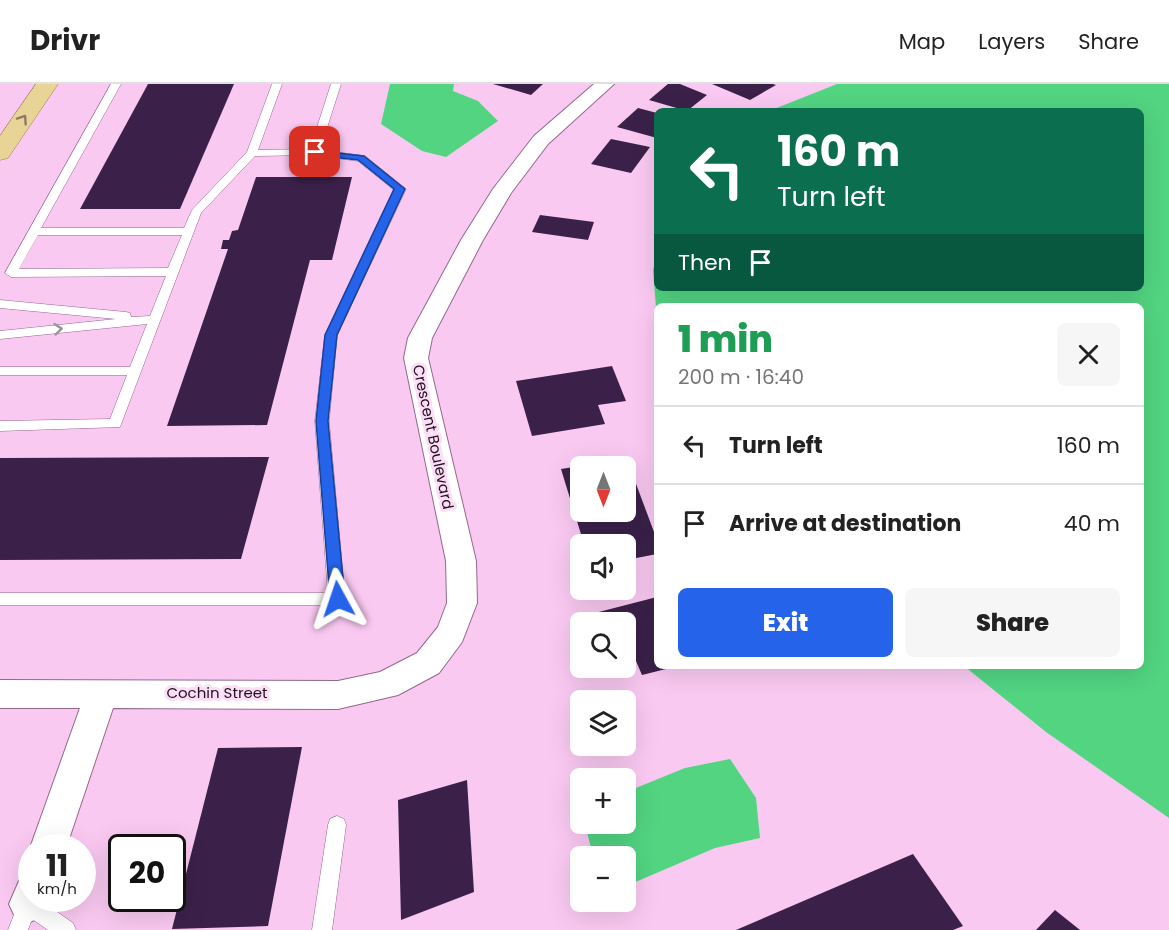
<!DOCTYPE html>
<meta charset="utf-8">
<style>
:root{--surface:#fff;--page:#f6f6f6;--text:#222;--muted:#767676;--line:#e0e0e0;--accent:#2563eb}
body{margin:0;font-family:Poppins,sans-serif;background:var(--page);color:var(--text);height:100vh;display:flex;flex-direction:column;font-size:22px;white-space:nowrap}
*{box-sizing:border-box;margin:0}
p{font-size:20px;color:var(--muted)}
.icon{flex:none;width:33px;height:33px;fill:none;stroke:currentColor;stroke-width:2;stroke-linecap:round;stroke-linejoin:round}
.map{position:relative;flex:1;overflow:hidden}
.sheet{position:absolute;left:654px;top:219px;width:490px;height:366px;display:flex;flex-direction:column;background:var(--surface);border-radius:9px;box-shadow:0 6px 24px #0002}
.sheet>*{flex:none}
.guide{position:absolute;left:654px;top:24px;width:490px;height:183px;border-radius:9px;box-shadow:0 6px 24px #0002;background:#0b6e4f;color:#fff;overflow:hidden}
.needle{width:39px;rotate:180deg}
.controls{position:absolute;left:570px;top:372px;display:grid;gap:12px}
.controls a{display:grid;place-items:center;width:66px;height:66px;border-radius:9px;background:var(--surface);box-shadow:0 6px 24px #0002;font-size:30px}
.speed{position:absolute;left:18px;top:750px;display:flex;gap:12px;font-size:30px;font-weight:700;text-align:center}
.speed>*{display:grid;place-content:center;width:78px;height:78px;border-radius:50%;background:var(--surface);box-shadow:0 6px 24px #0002;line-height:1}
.speed small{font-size:15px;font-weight:400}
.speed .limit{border:3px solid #111;border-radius:9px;background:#fff;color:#111}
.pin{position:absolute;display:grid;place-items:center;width:51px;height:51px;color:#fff;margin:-26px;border-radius:12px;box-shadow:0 3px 9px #0006}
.me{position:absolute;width:66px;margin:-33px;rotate:355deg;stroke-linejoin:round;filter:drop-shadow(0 0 4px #0008)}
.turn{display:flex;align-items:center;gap:21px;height:126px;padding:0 24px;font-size:27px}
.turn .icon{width:78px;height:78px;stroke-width:2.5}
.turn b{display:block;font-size:42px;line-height:51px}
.then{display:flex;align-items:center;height:57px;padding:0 24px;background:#0003;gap:12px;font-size:22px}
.round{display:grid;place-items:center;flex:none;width:63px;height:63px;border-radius:9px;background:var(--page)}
.summary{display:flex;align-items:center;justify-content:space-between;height:102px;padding:0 24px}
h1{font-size:36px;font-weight:800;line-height:45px;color:#1e9e55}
.cta{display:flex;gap:12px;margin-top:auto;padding:12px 24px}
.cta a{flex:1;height:69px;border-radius:9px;background:var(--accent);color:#fff;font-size:24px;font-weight:800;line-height:69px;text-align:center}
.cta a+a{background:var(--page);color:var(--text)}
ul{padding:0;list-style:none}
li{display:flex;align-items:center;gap:18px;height:78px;padding:0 24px;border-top:2px solid var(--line)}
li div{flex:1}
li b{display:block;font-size:22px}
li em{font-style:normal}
header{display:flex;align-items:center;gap:36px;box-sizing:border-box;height:84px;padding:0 30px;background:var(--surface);border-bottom:2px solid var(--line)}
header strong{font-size:28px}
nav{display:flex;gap:33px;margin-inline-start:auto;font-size:21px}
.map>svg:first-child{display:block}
.water{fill:#52d481}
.building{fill:#3b214a}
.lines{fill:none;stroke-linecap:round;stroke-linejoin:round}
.lane-casing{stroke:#94688d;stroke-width:1}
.street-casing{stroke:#94688d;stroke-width:2}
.primary-casing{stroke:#987e3f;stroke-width:1}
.lane{fill:#fff;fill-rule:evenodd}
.street{fill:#fff;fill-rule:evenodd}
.primary{fill:#e8d496;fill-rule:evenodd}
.oneway{stroke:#8f7c60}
.oneway2{stroke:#9c949a}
.route{fill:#2563eb;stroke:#184099;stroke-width:1.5}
.labels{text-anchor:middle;stroke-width:6;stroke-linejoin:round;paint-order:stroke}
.street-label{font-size:15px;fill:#22111f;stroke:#fcddf6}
</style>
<header>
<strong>Drivr</strong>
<nav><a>Map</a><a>Layers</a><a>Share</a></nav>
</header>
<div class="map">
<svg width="1169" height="846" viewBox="0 0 1169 846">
<rect width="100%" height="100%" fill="#fac9f2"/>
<g class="water">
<path d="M 390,0 L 454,0 L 453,7 L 478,17 L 498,37 L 446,73 L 422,67 L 381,40 Z"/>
<path d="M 837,0 L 1169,0 L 1169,734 L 1046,648 L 964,582 L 1142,582 L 1142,222 L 657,222 L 657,236 L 653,186 L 657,170 L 657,204 L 1142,204 L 1142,27 L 769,27 Z"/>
<path d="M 730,675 L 756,714 L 760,754 L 715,764 L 626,802 L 626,772 L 593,772 L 585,740 L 626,740 L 626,708 L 685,684 Z"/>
</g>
<g class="building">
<path d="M 148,0 L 234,0 L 180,125 L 80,125 Z"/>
<path d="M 493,0 L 543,0 L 531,11 Z"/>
<path d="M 668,0 L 680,0 L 707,11 L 687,27 L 649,16 Z"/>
<path d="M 712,0 L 773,0 L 776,1 L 750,16 Z"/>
<path d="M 638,24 L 657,29 L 657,54 L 617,43 Z"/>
<path d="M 611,55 L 650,63 L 631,89 L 591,80 Z"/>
<path d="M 256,93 L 352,93 L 332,176 L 310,176 L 267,341 L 167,342 L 228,165 L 221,165 L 223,156 L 229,156 L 232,147 L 238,146 Z"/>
<path d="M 540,131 L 594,138 L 588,156 L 532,148 Z"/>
<path d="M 612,282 L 626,317 L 598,321 L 605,340 L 532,352 L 516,297 Z"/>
<path d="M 269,373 L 241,475 L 0,476 L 0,374 Z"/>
<path d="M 626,373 L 657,456 L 657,470 L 626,476 L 626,460 L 584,460 L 561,385 L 580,382 L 580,428 L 626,428 L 626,382 L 584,381 Z"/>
<path d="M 657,513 L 657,582 L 674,583 L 642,591 L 626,554 L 626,538 L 594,538 L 591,530 Z"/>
<path d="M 302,663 L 268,842 L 172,845 L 218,664 Z"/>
<path d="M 467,696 L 474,808 L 401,836 L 398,716 Z"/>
<path d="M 913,770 L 963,842 L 953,846 L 736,846 Z"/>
<path d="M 1055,826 L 1080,846 L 1036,846 Z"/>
</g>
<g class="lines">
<defs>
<g id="lane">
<path d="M 111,0 L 121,0 L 41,144 L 184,144 L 192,126 L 247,68 L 272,0 L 282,0 L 258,66 L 310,65 L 331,0 L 341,0 L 320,66 L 365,72 L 406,105 L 337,251 L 329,337 L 345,515 L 343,520 L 337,521 L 0,521 L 0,509 L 328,509 L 315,337 L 325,251 L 394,106 L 358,77 L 314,71 L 255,72 L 201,129 L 120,343 L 0,347 L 0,337 L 110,335 L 127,291 L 0,291 L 0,283 L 130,283 L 147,240 L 0,255 L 0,247 L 116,235 L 0,224 L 0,216 L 126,228 L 130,229 L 131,233 L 150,232 L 166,192 L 11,193 L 5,189 ZM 38,151 L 182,151 L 168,184 L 19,185 Z"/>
<path d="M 337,732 L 344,735 L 346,741 L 332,846 L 312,846 L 328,741 L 330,735 Z"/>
<path d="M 28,810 L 32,812 L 32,814 L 37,814 L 73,839 L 76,846 L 48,846 L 32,835 L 28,846 L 8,846 L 21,813 Z"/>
</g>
<g id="street">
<path d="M 594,0 L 614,0 L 548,60 L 511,109 L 483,156 L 432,254 L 428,274 L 476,477 L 477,519 L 462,558 L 439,589 L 398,611 L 338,625 L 113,624 L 66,764 L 32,764 L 32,768 L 30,764 L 80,624 L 0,624 L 0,596 L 338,597 L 380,588 L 417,569 L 438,543 L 447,519 L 446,477 L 404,274 L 408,254 L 461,156 L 493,105 L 534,52 Z"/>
<path d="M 32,792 L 32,814 L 49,814 L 41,833 L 28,839 L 15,833 L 9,820 L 19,797 Z"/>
</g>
<path id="primary" d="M 36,0 L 58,0 L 8,74 L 0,76 L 0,52 Z"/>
</defs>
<use href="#lane" class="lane-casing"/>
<use href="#street" class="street-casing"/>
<use href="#primary" class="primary-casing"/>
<use href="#lane" class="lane"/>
<use href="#street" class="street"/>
<use href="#primary" class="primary"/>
</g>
<defs><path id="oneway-chevron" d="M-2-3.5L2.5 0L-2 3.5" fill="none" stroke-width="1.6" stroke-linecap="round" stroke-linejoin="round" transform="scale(1.5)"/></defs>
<use class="oneway" href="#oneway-chevron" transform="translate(23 35) rotate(-56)"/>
<use class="oneway2" href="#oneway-chevron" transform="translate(58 245) rotate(-6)"/>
<path class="route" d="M 311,66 L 364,72 L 405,105 L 337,251 L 328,337 L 345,515 L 343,519 L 332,519 L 330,515 L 316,337 L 325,251 L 394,105 L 358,76 L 315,71 L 311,70 Z"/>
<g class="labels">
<g class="street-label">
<text transform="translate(433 353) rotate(78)" y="5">Crescent Boulevard</text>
<text x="217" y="614">Cochin Street</text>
</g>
</g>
</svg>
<div class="controls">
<a><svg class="needle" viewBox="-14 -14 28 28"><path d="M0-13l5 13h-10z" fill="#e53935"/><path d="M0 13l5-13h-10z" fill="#767676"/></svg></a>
<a><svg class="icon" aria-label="sound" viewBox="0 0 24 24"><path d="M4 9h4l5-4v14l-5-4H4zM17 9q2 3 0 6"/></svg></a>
<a><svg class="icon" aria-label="search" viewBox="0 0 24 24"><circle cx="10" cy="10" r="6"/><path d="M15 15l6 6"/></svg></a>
<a><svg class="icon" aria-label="layers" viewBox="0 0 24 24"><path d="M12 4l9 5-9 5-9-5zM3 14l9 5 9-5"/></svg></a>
<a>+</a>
<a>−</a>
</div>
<div class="speed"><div>11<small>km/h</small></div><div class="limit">20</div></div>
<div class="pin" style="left:315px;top:68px;background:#d93025"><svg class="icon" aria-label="arrive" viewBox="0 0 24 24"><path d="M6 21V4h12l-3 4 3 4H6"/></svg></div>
<svg class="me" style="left:338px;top:515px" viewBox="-20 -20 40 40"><path d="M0-17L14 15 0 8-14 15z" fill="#2563eb" stroke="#fff" stroke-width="4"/></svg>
<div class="guide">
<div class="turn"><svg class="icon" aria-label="left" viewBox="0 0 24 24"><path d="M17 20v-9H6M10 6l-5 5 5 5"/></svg><div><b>160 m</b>Turn left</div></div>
<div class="then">Then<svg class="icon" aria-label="arrive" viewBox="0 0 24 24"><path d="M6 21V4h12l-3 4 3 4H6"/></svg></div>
</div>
<section class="sheet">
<div class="summary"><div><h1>1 min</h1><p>200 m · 16:40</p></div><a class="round"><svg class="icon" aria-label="close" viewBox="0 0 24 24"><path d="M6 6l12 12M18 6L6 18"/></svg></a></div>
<ul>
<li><svg class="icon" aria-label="left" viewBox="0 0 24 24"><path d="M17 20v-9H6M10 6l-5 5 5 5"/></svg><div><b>Turn left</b></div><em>160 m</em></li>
<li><svg class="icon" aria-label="arrive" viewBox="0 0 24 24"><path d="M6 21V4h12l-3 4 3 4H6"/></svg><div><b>Arrive at destination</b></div><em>40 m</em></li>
</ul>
<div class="cta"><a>Exit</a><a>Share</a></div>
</section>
</div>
